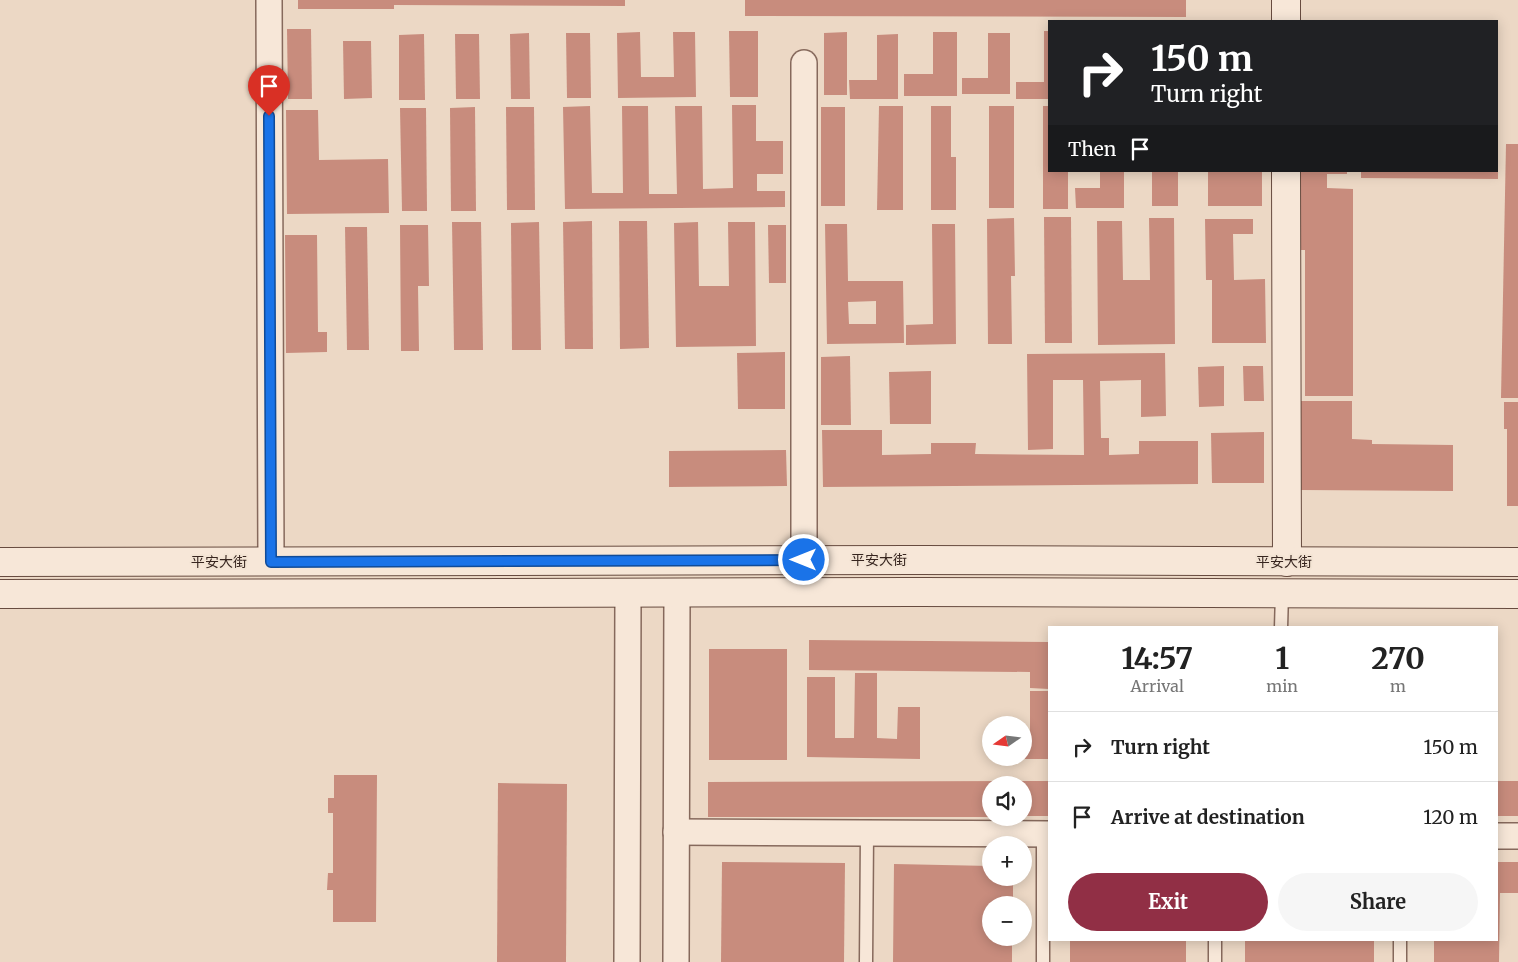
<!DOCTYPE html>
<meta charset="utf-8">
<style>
:root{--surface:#fff;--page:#f6f6f6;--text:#222;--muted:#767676;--line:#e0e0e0;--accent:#912f45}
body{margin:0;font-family:Merriweather,"Noto Sans SC",serif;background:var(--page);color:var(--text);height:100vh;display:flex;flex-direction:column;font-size:19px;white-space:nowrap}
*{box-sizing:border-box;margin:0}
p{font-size:16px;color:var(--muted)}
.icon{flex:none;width:28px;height:28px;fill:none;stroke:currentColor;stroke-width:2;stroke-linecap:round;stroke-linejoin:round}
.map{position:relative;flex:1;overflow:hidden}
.panel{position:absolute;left:1048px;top:626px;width:450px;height:315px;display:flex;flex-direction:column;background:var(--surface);border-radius:0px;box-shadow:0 2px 12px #0003}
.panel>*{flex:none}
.banner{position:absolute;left:1048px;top:20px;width:450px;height:152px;border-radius:0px;box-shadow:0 2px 12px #0003;background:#202124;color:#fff;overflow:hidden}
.needle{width:32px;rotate:256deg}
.tools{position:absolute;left:982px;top:716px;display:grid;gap:10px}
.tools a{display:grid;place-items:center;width:50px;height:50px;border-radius:50%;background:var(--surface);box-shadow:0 2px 12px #0003;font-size:25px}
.pin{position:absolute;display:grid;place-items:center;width:42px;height:42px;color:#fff;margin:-51px -21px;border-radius:50% 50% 50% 0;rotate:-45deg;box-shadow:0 0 5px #0007}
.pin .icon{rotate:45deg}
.me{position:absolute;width:55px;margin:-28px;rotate:270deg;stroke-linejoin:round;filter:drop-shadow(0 0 4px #0008)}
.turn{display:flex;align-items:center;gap:18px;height:105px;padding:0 20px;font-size:22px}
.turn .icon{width:65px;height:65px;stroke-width:2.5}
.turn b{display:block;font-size:35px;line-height:42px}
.then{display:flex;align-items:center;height:48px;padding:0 20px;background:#0003;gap:10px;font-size:19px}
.eta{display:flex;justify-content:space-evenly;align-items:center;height:85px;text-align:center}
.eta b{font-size:30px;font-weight:700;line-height:35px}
.cta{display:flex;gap:10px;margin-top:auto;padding:10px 20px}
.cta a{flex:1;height:58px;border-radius:30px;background:var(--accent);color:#fff;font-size:20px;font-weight:700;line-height:58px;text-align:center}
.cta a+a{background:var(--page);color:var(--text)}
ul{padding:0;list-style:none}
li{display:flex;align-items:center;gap:15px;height:70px;padding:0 20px;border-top:1px solid var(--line)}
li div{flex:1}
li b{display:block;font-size:19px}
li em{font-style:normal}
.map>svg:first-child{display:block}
.building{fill:#c88c7d;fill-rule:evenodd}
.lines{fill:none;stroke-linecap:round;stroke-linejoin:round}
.lane-casing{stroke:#86695c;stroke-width:15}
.street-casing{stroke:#86695c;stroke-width:28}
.secondary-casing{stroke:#674b3f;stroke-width:30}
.lane{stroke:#f7e7d8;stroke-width:12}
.street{stroke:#f7e7d8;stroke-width:25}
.secondary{stroke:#f7e7d8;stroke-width:28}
.route-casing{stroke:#114b97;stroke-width:12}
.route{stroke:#1a73e8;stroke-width:9}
.labels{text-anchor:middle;stroke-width:4;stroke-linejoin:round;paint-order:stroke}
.street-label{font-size:14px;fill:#37251f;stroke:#f3e4d4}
</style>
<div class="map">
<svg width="1518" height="962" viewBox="0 0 1518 962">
<rect width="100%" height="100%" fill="#ecd8c5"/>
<g class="building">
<path d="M 298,0 L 625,0 L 625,6 L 394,5 L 394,9 L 298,9 Z"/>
<path d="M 745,0 L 1186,0 L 1186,17 L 745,16 Z"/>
<path d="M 287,29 L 311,29 L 312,99 L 288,99 Z"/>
<path d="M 729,31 L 758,31 L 758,97 L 730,97 Z"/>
<path d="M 1044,31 L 1049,31 L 1049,99 L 1016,99 L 1016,82 L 1044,82 Z"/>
<path d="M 640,32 L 641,77 L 674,77 L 673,32 L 695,32 L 696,97 L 618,98 L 617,33 Z"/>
<path d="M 847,32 L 847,95 L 824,95 L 824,33 Z"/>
<path d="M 933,32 L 957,32 L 957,96 L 904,96 L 904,74 L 933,74 Z"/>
<path d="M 529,33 L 530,99 L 511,99 L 510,34 Z"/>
<path d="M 566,33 L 590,33 L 591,98 L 567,98 Z"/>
<path d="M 988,33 L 1010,33 L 1010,94 L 962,94 L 962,78 L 988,78 Z"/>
<path d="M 424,34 L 425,100 L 399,100 L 399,35 Z"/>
<path d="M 455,34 L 479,34 L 480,99 L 456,99 Z"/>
<path d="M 898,34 L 898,99 L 850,99 L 849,80 L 877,80 L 877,35 Z"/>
<path d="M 343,41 L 371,41 L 372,98 L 344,99 Z"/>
<path d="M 732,105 L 756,105 L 756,141 L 783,141 L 783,174 L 757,174 L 757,191 L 785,191 L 785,207 L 565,209 L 563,107 L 590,106 L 592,193 L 623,193 L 622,106 L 648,106 L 649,194 L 677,194 L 675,106 L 702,106 L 703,189 L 733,188 Z"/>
<path d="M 879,106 L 903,106 L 903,210 L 877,210 Z"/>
<path d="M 931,106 L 951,106 L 951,157 L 956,157 L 956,210 L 931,210 Z"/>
<rect x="989" y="106" width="25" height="102"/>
<path d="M 1043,106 L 1049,106 L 1049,171 L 1068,171 L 1068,209 L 1043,209 Z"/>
<path d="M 475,107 L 476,211 L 451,211 L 450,108 Z"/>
<path d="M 506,107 L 534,107 L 535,210 L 507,210 Z"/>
<rect x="821" y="107" width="24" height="99"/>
<path d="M 400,108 L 426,108 L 427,211 L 402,211 Z"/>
<path d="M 286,110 L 318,110 L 319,160 L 388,159 L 389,213 L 287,214 Z"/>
<path d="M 1506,144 L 1518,144 L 1518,398 L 1501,398 Z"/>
<path d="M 1100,171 L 1124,171 L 1124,208 L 1076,208 L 1075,188 L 1100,188 Z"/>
<rect x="1152" y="171" width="26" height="35"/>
<rect x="1208" y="171" width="54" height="35"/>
<path d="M 1301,171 L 1347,171 L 1347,174 L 1327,174 L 1327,188 L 1353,189 L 1353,396 L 1305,396 L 1305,250 L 1300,250 Z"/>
<path d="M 1361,171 L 1498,171 L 1498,179 L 1361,178 Z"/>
<path d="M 1044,217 L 1071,217 L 1072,343 L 1045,343 Z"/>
<path d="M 1014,218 L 1015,276 L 1011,276 L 1012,344 L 988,344 L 987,219 Z"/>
<path d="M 1149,218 L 1174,218 L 1175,344 L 1098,345 L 1097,221 L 1122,221 L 1123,280 L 1150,280 Z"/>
<path d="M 1205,219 L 1253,219 L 1253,234 L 1233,234 L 1234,280 L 1265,279 L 1266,343 L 1212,343 L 1212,280 L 1206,280 Z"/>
<path d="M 592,221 L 593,349 L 565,349 L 563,222 Z"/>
<path d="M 619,221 L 647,221 L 649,348 L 620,349 Z"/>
<path d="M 452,222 L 481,222 L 483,350 L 454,350 Z"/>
<path d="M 539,222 L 541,350 L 512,350 L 511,223 Z"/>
<path d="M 698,222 L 699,286 L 729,286 L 728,222 L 755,222 L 756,346 L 676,347 L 674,223 Z"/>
<path d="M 825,224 L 847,224 L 848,281 L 903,281 L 904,343 L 827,344 ZM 876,301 L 876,324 L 849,324 L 848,302 Z"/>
<path d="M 932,224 L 955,224 L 956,344 L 906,345 L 906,325 L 933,324 Z"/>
<path d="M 400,225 L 428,225 L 429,286 L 418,286 L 419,351 L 401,351 Z"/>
<path d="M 768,225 L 786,225 L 786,283 L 769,283 Z"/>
<path d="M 345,227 L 367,227 L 369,350 L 347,350 Z"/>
<path d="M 285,235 L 317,235 L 318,332 L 327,332 L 327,352 L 286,353 Z"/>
<path d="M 785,352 L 785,409 L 738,409 L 737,353 Z"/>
<path d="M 1165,353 L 1166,416 L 1141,417 L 1141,380 L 1100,381 L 1101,438 L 1109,438 L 1109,455 L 1139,454 L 1139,441 L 1198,441 L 1198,484 L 823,487 L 822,430 L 882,430 L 882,455 L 931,454 L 931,443 L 976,443 L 975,454 L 1084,455 L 1083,380 L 1053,380 L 1053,449 L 1028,450 L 1027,354 Z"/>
<path d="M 850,356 L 851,425 L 821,425 L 821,357 Z"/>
<path d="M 1224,366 L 1224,406 L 1199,407 L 1198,367 Z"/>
<path d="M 1243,366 L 1263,366 L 1264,401 L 1244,401 Z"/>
<path d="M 931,371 L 931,424 L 890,424 L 889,372 Z"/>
<path d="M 1301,401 L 1352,401 L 1352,439 L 1372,440 L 1372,444 L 1453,445 L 1453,491 L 1301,490 Z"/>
<path d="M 1504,402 L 1518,402 L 1518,506 L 1507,506 L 1507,429 L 1504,429 Z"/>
<path d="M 1264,432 L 1264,483 L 1212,483 L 1211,433 Z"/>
<path d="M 786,450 L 787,486 L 669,487 L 669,451 Z"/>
<path d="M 809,640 L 1049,642 L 1049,689 L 1030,688 L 1030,672 L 809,670 Z"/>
<rect x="709" y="649" width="78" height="111"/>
<path d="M 855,673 L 877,673 L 877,738 L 897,739 L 898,707 L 920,707 L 920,759 L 807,757 L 807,677 L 835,677 L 835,738 L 854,738 Z"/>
<path d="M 1030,691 L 1049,691 L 1049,759 L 1024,759 L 1024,732 L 1030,732 Z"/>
<path d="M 334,775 L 377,775 L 376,922 L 333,922 L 333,890 L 327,890 L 328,873 L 333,873 L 333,813 L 328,813 L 328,798 L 334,798 Z"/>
<path d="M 1049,781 L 1049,816 L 1024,816 L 1024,785 L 991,785 L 991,817 L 708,817 L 708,782 Z"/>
<rect x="1496" y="781" width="22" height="35"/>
<path d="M 498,783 L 567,784 L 566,962 L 497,962 Z"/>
<path d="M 722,862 L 845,863 L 844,962 L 721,962 Z"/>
<path d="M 1496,862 L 1518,862 L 1518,893 L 1500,893 L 1499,962 L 1434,962 L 1434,940 L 1496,940 Z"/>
<path d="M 894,864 L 991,866 L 991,878 L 1013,878 L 1013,905 L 991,905 L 991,938 L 1012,938 L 1012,962 L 893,962 Z"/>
<rect x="1070" y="940" width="116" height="22"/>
<rect x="1245" y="940" width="129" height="22"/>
</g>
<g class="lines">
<defs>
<g id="lane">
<path d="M 1281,628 L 1282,593"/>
<path d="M 866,962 L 867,833"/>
<path d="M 1043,962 L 1043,834"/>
<path d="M 1215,962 L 1215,940"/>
<path d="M 1400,962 L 1400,940"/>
</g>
<g id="street">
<path d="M 269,0 L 271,562"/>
<path d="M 804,63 L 804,561"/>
<path d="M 676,832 L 1049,834"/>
<path d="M 1496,836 L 1518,836"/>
<path d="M 627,962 L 628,593"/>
<path d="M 676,962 L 677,593"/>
</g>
<g id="secondary">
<path d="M 1286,0 L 1286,21"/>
<path d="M 1286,171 L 1287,562"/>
<path d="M 0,562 L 918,560 L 1518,562"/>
<path d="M 0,594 L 918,592 L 1518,594"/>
</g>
</defs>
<use href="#lane" class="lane-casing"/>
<use href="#street" class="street-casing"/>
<use href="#secondary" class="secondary-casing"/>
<use href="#lane" class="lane"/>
<use href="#street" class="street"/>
<use href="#secondary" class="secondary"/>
</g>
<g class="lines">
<defs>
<path id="route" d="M 269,116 L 271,562 L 804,560"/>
</defs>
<use href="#route" class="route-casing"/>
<use href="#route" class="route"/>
</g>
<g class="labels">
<g class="street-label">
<text x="879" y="565">平安大街</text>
<text x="219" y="567">平安大街</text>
<text x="1284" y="567">平安大街</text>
</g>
</g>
</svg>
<div class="tools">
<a><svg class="needle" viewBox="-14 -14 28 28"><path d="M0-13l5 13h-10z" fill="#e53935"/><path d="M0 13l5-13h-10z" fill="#767676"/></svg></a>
<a><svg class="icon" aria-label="sound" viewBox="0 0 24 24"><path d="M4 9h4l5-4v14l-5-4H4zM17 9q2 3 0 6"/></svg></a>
<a>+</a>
<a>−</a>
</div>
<div class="pin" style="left:269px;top:116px;background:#d93025"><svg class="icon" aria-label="arrive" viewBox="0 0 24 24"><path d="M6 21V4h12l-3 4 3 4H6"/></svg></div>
<svg class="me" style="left:804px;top:560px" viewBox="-20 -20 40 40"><circle r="17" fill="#1a73e8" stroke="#fff" stroke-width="3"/><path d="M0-11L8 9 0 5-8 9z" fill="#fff"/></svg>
<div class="banner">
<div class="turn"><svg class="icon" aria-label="right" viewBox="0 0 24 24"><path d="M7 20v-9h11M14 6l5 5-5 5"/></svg><div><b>150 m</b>Turn right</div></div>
<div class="then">Then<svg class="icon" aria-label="arrive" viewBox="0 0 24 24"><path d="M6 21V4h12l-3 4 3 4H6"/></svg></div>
</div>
<section class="panel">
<div class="eta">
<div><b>14:57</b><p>Arrival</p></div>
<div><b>1</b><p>min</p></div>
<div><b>270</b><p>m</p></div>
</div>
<ul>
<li><svg class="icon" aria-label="right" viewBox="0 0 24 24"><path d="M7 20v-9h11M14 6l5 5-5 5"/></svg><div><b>Turn right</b></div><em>150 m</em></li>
<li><svg class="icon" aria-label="arrive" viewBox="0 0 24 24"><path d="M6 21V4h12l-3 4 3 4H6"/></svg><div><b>Arrive at destination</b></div><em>120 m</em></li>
</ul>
<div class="cta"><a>Exit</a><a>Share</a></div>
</section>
</div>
